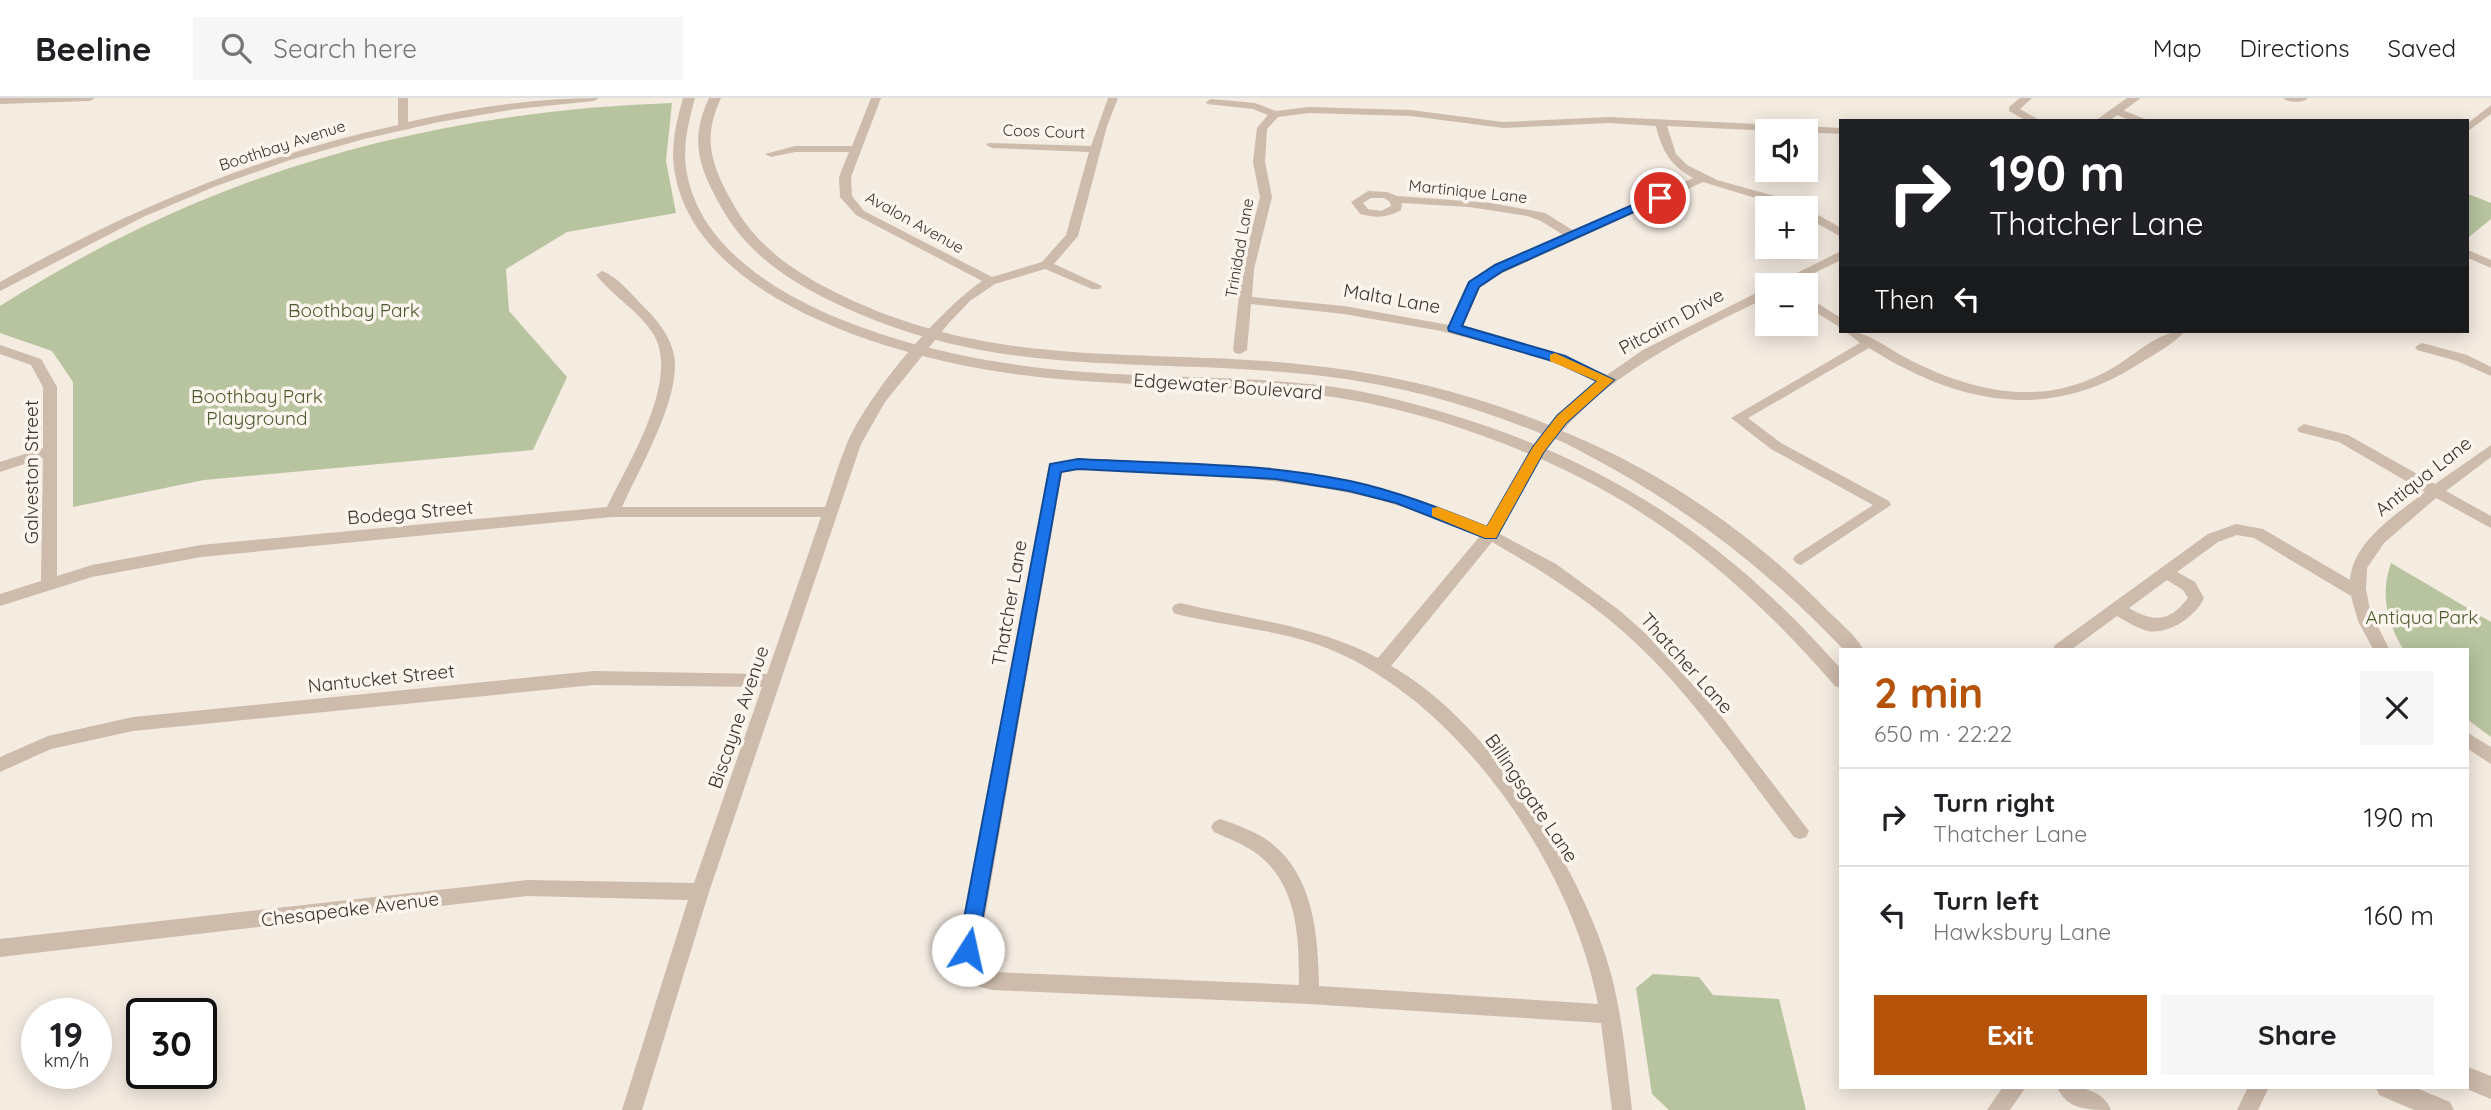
<!DOCTYPE html>
<meta charset="utf-8">
<style>
:root{--surface:#fff;--page:#f6f6f6;--text:#202124;--muted:#757577;--line:#e0e0e0;--accent:#b45309}
body{margin:0;font-family:Quicksand,sans-serif;background:var(--page);color:var(--text);height:100vh;display:flex;flex-direction:column;font-size:26px;white-space:nowrap}
*{box-sizing:border-box;margin:0}
p{font-size:23px;color:var(--muted)}
.icon{flex:none;width:38px;height:38px;fill:none;stroke:currentColor;stroke-width:2;stroke-linecap:round;stroke-linejoin:round}
.map{position:relative;flex:1;overflow:hidden}
.drawer{position:absolute;left:1839px;top:550px;width:630px;height:441px;display:flex;flex-direction:column;background:var(--surface);border-radius:0px;box-shadow:0 4px 18px #0003}
.drawer>*{flex:none}
.hud{position:absolute;left:1839px;top:21px;width:630px;height:214px;border-radius:0px;box-shadow:0 4px 18px #0003;background:#202124;color:#fff;overflow:hidden}
.tools{position:absolute;left:1755px;top:21px;display:grid;gap:14px}
.tools a{display:grid;place-items:center;width:63px;height:63px;border-radius:0px;background:var(--surface);box-shadow:0 4px 18px #0003;font-size:35px}
.speed{position:absolute;left:21px;top:900px;display:flex;gap:14px;font-size:35px;font-weight:700;text-align:center}
.speed>*{display:grid;place-content:center;width:91px;height:91px;border-radius:50%;background:var(--surface);box-shadow:0 4px 18px #0003;line-height:1}
.speed small{font-size:18px;font-weight:400}
.speed .limit{border:4px solid #111;border-radius:10px;background:#fff;color:#111}
.pin{position:absolute;display:grid;place-items:center;width:60px;height:60px;color:#fff;margin:-30px;border:4px solid #fff;border-radius:50%;box-shadow:0 2px 7px #0007}
.me{position:absolute;width:77px;margin:-38px;rotate:10deg;stroke-linejoin:round;filter:drop-shadow(0 0 5px #0008)}
.turn{display:flex;align-items:center;gap:24px;height:147px;padding:0 35px;font-size:32px}
.turn .icon{width:91px;height:91px;stroke-width:2.5}
.turn b{display:block;font-size:49px;line-height:60px}
.then{display:flex;align-items:center;height:66px;padding:0 35px;background:#0003;gap:14px;font-size:26px}
.round{display:grid;place-items:center;flex:none;width:74px;height:74px;border-radius:0px;background:var(--page)}
.summary{display:flex;align-items:center;justify-content:space-between;height:119px;padding:0 35px}
h1{font-size:42px;font-weight:800;line-height:52px;color:var(--accent)}
.cta{display:flex;gap:14px;margin-top:auto;padding:14px 35px}
.cta a{flex:1;height:80px;border-radius:0px;background:var(--accent);color:#fff;font-size:28px;font-weight:800;line-height:80px;text-align:center}
.cta a+a{background:var(--page);color:var(--text)}
ul{padding:0;list-style:none}
li{display:flex;align-items:center;gap:21px;height:98px;padding:0 35px;border-top:2px solid var(--line)}
li div{flex:1}
li b{display:block;font-size:26px}
li em{font-style:normal}
header{display:flex;align-items:center;gap:42px;box-sizing:border-box;height:98px;padding:0 35px;background:var(--surface);border-bottom:2px solid var(--line)}
header strong{font-size:33px}
nav{display:flex;gap:38px;margin-inline-start:auto;font-size:24px}
.search{width:490px;height:63px;background:var(--page);display:flex;align-items:center;gap:18px;box-sizing:border-box;padding:0 24px;border-radius:0px;color:var(--muted);font-size:26px}
.map>svg:first-child{display:block}
.green{fill:#b8c4a0}
.lines{fill:none;stroke-linecap:round;stroke-linejoin:round}
.minor{fill:#cdbbac;fill-rule:evenodd}
.tertiary{fill:#cdbbac;fill-rule:evenodd}
.route{fill:#1a73e8;stroke:#114b97;stroke-width:2}
.slow{fill:#f59e0b}
.labels{text-anchor:middle;stroke-width:7;stroke-linejoin:round;paint-order:stroke}
.far-street-label{font-size:16px;fill:#3b302b;stroke:#fbf5ee}
.street-label{font-size:19px;fill:#3b302b;stroke:#fbf5ee}
.park-label{font-size:19px;fill:#4a5a2e;stroke:#fbf5ee}
</style>
<header>
<strong>Beeline</strong>
<div class="search"><svg class="icon" aria-label="search" viewBox="0 0 24 24"><circle cx="10" cy="10" r="6"/><path d="M15 15l6 6"/></svg>Search here</div>
<nav><a>Map</a><a>Directions</a><a>Saved</a></nav>
</header>
<div class="map">
<svg width="2491" height="1012" viewBox="0 0 2491 1012">
<rect width="100%" height="100%" fill="#f4ebe1"/>
<g class="green">
<path d="M 672,5 L 666,63 L 676,115 L 567,134 L 506,171 L 509,213 L 567,279 L 533,352 L 204,382 L 73,409 L 73,284 L 52,253 L 0,235 L 0,208 C 209,75 425,14 672,5 Z"/>
<path d="M 2468,96 L 2491,105 L 2491,121 L 2469,139 Z"/>
<path d="M 2391,465 L 2491,524 L 2491,639 L 2468,622 L 2468,551 L 2403,551 C 2387,523 2380,497 2391,465 Z"/>
<path d="M 1653,876 L 1699,879 L 1713,897 L 1779,901 L 1806,1012 L 1669,1012 L 1652,996 L 1636,890 Z"/>
</g>
<g class="lines">
<g class="minor">
<path d="M 0,0 L 95,0 L 90,3 L 0,6 Z"/>
<path d="M 398,0 L 408,0 L 408,24 C 471,10 535,0 599,0 L 594,3 L 516,11 L 439,24 L 364,41 L 290,62 L 216,88 L 143,119 L 0,193 L 0,184 C 126,113 256,58 398,27 Z"/>
<path d="M 871,0 L 881,0 L 851,79 L 852,98 L 864,113 L 992,179 L 1042,164 L 1066,137 L 1089,54 L 992,50 L 986,47 L 988,45 L 1091,48 L 1108,0 L 1118,0 L 1107,28 L 1078,138 L 1054,166 L 1102,188 L 1100,191 L 1092,191 L 1045,171 L 995,186 L 970,203 L 948,226 L 885,304 L 861,346 L 709,794 L 642,1012 L 622,1012 L 688,802 L 527,798 L 0,859 L 0,841 L 527,782 L 694,785 L 762,589 L 594,587 L 133,633 L 51,651 L 0,674 L 0,659 L 48,638 L 133,619 L 594,573 L 767,576 L 821,419 L 612,419 L 201,459 L 92,479 L 0,508 L 0,496 L 41,483 L 43,360 L 0,374 L 0,364 L 43,350 L 43,289 L 31,267 L 0,256 L 0,247 L 41,261 L 57,289 L 57,478 L 92,467 L 201,447 L 607,409 C 627,367 683,279 652,234 C 637,212 613,198 596,177 L 602,173 C 617,178 632,197 643,208 C 657,222 670,237 674,257 C 682,298 639,371 622,409 L 825,409 C 832,389 838,367 846,348 C 867,297 937,214 982,183 L 856,117 L 840,99 L 839,79 L 849,54 L 795,54 L 771,59 L 765,56 L 795,48 L 852,48 Z"/>
<path d="M 2020,0 L 2032,0 L 2020,11 L 2041,23 L 2027,23 L 2009,13 L 2009,9 Z"/>
<path d="M 2283,0 L 2308,0 C 2303,5 2288,5 2283,0 Z"/>
<path d="M 1211,1 L 1255,5 L 1276,13 L 1309,9 L 1411,12 L 1503,24 L 1609,19 L 1841,30 L 1841,36 L 1667,28 L 1676,56 L 1687,67 L 1717,82 L 1789,102 L 1804,110 L 1788,110 L 1703,84 L 1489,181 L 1479,189 L 1461,230 L 1550,253 L 1612,279 L 1614,282 L 1612,285 L 1607,286 L 1540,259 L 1441,233 L 1344,216 L 1251,206 L 1247,252 L 1240,256 L 1235,255 L 1233,252 L 1242,171 L 1260,99 L 1253,64 L 1257,30 L 1268,17 L 1253,11 L 1207,6 L 1206,4 ZM 1309,15 L 1411,18 L 1503,30 L 1609,25 L 1656,28 C 1662,53 1670,67 1693,80 L 1574,133 L 1545,115 L 1491,105 L 1397,98 L 1387,94 L 1368,93 L 1351,104 L 1360,116 C 1377,120 1386,120 1401,112 L 1402,105 L 1469,109 L 1527,118 L 1541,123 L 1565,138 L 1481,175 L 1468,187 L 1449,227 L 1344,208 L 1252,199 L 1254,171 L 1272,99 L 1265,64 L 1267,31 L 1278,19 ZM 1371,100 L 1384,100 L 1390,104 L 1391,108 L 1381,113 L 1368,111 L 1363,105 Z"/>
<path d="M 2491,7 L 2491,16 L 2468,33 L 2468,25 Z"/>
<path d="M 2117,10 L 2145,21 L 2146,23 L 2131,23 L 2113,15 L 2112,13 Z"/>
<path d="M 1806,110 L 1841,130 L 1841,139 L 1806,119 Z"/>
<path d="M 2468,152 L 2491,162 L 2491,170 L 2468,160 Z"/>
<path d="M 1806,198 L 1841,220 L 1841,230 L 1806,208 Z"/>
<path d="M 1845,233 C 1869,233 1889,252 1912,263 C 1948,281 1988,295 2030,294 C 2058,294 2086,285 2111,271 C 2134,258 2159,232 2185,233 C 2173,247 2153,257 2137,267 C 2046,325 1957,305 1869,250 L 1748,320 L 1781,345 L 1889,403 L 1891,407 L 1801,467 L 1796,465 L 1793,461 L 1796,457 L 1873,407 L 1771,351 L 1731,320 L 1860,245 Z"/>
<path d="M 2422,245 L 2467,257 L 2491,269 L 2491,278 L 2457,263 L 2417,252 L 2415,249 Z"/>
<path d="M 2304,326 L 2348,337 L 2435,386 L 2491,347 L 2491,359 L 2446,393 L 2491,418 L 2491,430 L 2436,400 L 2384,445 L 2367,470 L 2366,491 L 2370,512 L 2389,551 L 2373,551 L 2358,523 L 2351,498 L 2254,440 L 2237,437 L 2218,444 L 2177,474 L 2195,484 L 2204,500 C 2196,518 2169,537 2148,533 C 2137,530 2127,524 2117,518 L 2072,551 L 2053,551 L 2055,547 L 2208,436 L 2236,426 L 2263,431 L 2350,482 C 2353,443 2397,416 2425,394 L 2339,344 L 2299,334 L 2297,331 ZM 2167,482 L 2183,492 L 2188,500 C 2169,525 2153,524 2129,510 Z"/>
<path d="M 1538,347 L 1545,352 L 1498,435 L 1556,466 L 1619,512 L 1645,535 L 1718,614 L 1809,733 L 1806,739 L 1800,741 L 1794,739 C 1736,664 1682,580 1607,520 C 1571,491 1532,467 1492,444 L 1391,568 C 1484,619 1574,760 1606,859 C 1622,909 1626,961 1632,1012 L 1612,1012 L 1601,925 L 1309,906 L 992,892 L 959,883 L 956,877 L 958,852 L 1050,367 C 1085,356 1126,363 1162,365 C 1228,369 1294,373 1359,387 C 1403,397 1445,412 1487,429 L 1533,349 ZM 1078,371 C 1172,375 1267,377 1359,397 C 1401,406 1440,422 1480,438 L 1378,560 C 1316,527 1247,521 1180,505 L 1174,507 L 1172,511 L 1174,515 L 1180,517 C 1234,530 1295,533 1345,558 C 1469,618 1573,773 1598,906 L 1319,888 C 1318,837 1314,778 1270,744 C 1255,733 1237,727 1220,721 L 1214,724 L 1211,729 L 1214,734 C 1227,740 1241,745 1253,753 C 1298,783 1299,839 1299,887 L 992,874 L 976,870 L 1062,374 Z"/>
<path d="M 2468,635 L 2491,649 L 2491,666 L 2468,651 Z"/>
<path d="M 2003,989 L 2026,989 L 2010,1012 L 1987,1012 Z"/>
<path d="M 2057,989 C 2077,988 2102,990 2111,1012 C 2090,1012 2066,1012 2057,989 Z"/>
<path d="M 2248,989 L 2269,989 L 2258,1012 L 2237,1012 Z"/>
</g>
<g class="tertiary">
<path d="M 683,0 L 695,0 C 688,25 682,50 687,76 C 710,196 896,248 999,264 C 1104,282 1213,275 1319,287 C 1363,292 1406,303 1449,316 C 1612,365 1728,443 1841,571 L 1841,590 L 1835,588 C 1718,454 1612,378 1442,324 C 1402,312 1360,302 1318,297 C 1213,285 1106,290 1001,274 C 893,258 698,202 675,76 C 670,50 676,25 683,0 Z"/>
<path d="M 709,0 L 721,0 C 702,41 711,66 732,104 C 757,150 797,176 843,198 C 1005,276 1155,247 1325,269 C 1402,278 1477,298 1549,327 L 1588,290 L 1643,252 L 1768,189 L 1768,199 C 1694,235 1617,270 1562,333 C 1660,372 1753,436 1827,512 C 1839,524 1855,536 1863,551 L 1843,551 C 1759,463 1673,400 1565,345 L 1555,341 L 1546,346 L 1540,345 L 1538,341 L 1542,336 C 1471,307 1399,287 1323,278 C 1148,257 998,285 831,203 C 786,181 746,154 721,109 C 699,69 689,43 709,0 Z"/>
<path d="M 2127,0 L 2141,0 L 2109,23 L 2095,23 Z"/>
<path d="M 1841,153 L 1841,162 L 1790,187 L 1773,187 Z"/>
<path d="M 2468,969 L 2491,978 L 2491,1001 L 2462,989 L 2468,989 Z"/>
<path d="M 2376,989 L 2414,989 L 2450,1004 L 2454,1012 L 2414,1012 L 2379,997 Z"/>
</g>
</g>
<path class="route" d="M 1655,97 L 1665,100 L 1503,173 L 1479,189 L 1462,228 L 1565,258 L 1614,282 L 1566,325 L 1543,355 L 1496,440 L 1485,440 L 1396,405 L 1349,393 L 1276,381 L 1078,371 L 1061,374 L 977,852 L 975,858 L 968,861 L 961,858 L 958,852 L 1050,366 L 1078,361 C 1168,366 1261,364 1350,383 C 1397,393 1442,411 1487,429 L 1533,349 L 1557,318 L 1597,283 L 1556,264 L 1449,233 L 1448,230 L 1469,184 L 1495,167 Z"/>
<path class="slow" d="M 1555,255 L 1614,282 L 1566,325 L 1543,355 L 1496,440 L 1485,440 L 1432,418 L 1432,410 L 1438,409 L 1487,428 L 1533,349 L 1557,318 L 1597,283 L 1550,263 L 1550,257 Z"/>
<g class="labels">
<g class="far-street-label">
<text transform="translate(1044 33) rotate(2)" y="6">Coos Court</text>
<text transform="translate(282 47) rotate(-18)" y="6">Boothbay Avenue</text>
<text transform="translate(1468 93) rotate(6)" y="6">Martinique Lane</text>
<text transform="translate(915 124) rotate(29)" y="6">Avalon Avenue</text>
<text transform="translate(1239 150) rotate(-80)" y="6">Trinidad Lane</text>
</g>
<g class="street-label">
<text transform="translate(1392 200) rotate(10)" y="7">Malta Lane</text>
<text transform="translate(1671 223) rotate(-29)" y="7">Pitcairn Drive</text>
<text transform="translate(1228 288) rotate(4)" y="7">Edgewater Boulevard</text>
<text transform="translate(31 374) rotate(-90)" y="7">Galveston Street</text>
<text transform="translate(2423 378) rotate(-38)" y="7">Antiqua Lane</text>
<text transform="translate(410 414) rotate(-5)" y="7">Bodega Street</text>
<text transform="translate(1009 505) rotate(-80)" y="7">Thatcher Lane</text>
<text transform="translate(1687 565) rotate(48)" y="7">Thatcher Lane</text>
<text transform="translate(381 580) rotate(-6)" y="7">Nantucket Street</text>
<text transform="translate(738 619) rotate(-71)" y="7">Biscayne Avenue</text>
<text transform="translate(1532 700) rotate(56)" y="7">Billingsgate Lane</text>
<text transform="translate(350 811) rotate(-7)" y="7">Chesapeake Avenue</text>
</g>
<g class="park-label">
<text x="354" y="219">Boothbay Park</text>
<text x="257" y="305">Boothbay Park<tspan x="257" dy="22">Playground</tspan></text>
<text x="2422" y="526">Antiqua Park</text>
</g>
</g>
</svg>
<div class="tools">
<a><svg class="icon" aria-label="sound" viewBox="0 0 24 24"><path d="M4 9h4l5-4v14l-5-4H4zM17 9q2 3 0 6"/></svg></a>
<a>+</a>
<a>−</a>
</div>
<div class="speed"><div>19<small>km/h</small></div><div class="limit">30</div></div>
<div class="pin" style="left:1660px;top:100px;background:#d93025"><svg class="icon" aria-label="arrive" viewBox="0 0 24 24"><path d="M6 21V4h12l-3 4 3 4H6"/></svg></div>
<svg class="me" style="left:968px;top:852px" viewBox="-20 -20 40 40"><circle r="19" fill="#fff"/><path d="M0-13L10 11 0 6-10 11z" fill="#1a73e8"/></svg>
<div class="hud">
<div class="turn"><svg class="icon" aria-label="right" viewBox="0 0 24 24"><path d="M7 20v-9h11M14 6l5 5-5 5"/></svg><div><b>190 m</b>Thatcher Lane</div></div>
<div class="then">Then<svg class="icon" aria-label="left" viewBox="0 0 24 24"><path d="M17 20v-9H6M10 6l-5 5 5 5"/></svg></div>
</div>
<section class="drawer">
<div class="summary"><div><h1>2 min</h1><p>650 m · 22:22</p></div><a class="round"><svg class="icon" aria-label="close" viewBox="0 0 24 24"><path d="M6 6l12 12M18 6L6 18"/></svg></a></div>
<ul>
<li><svg class="icon" aria-label="right" viewBox="0 0 24 24"><path d="M7 20v-9h11M14 6l5 5-5 5"/></svg><div><b>Turn right</b><p>Thatcher Lane</p></div><em>190 m</em></li>
<li><svg class="icon" aria-label="left" viewBox="0 0 24 24"><path d="M17 20v-9H6M10 6l-5 5 5 5"/></svg><div><b>Turn left</b><p>Hawksbury Lane</p></div><em>160 m</em></li>
</ul>
<div class="cta"><a>Exit</a><a>Share</a></div>
</section>
</div>
